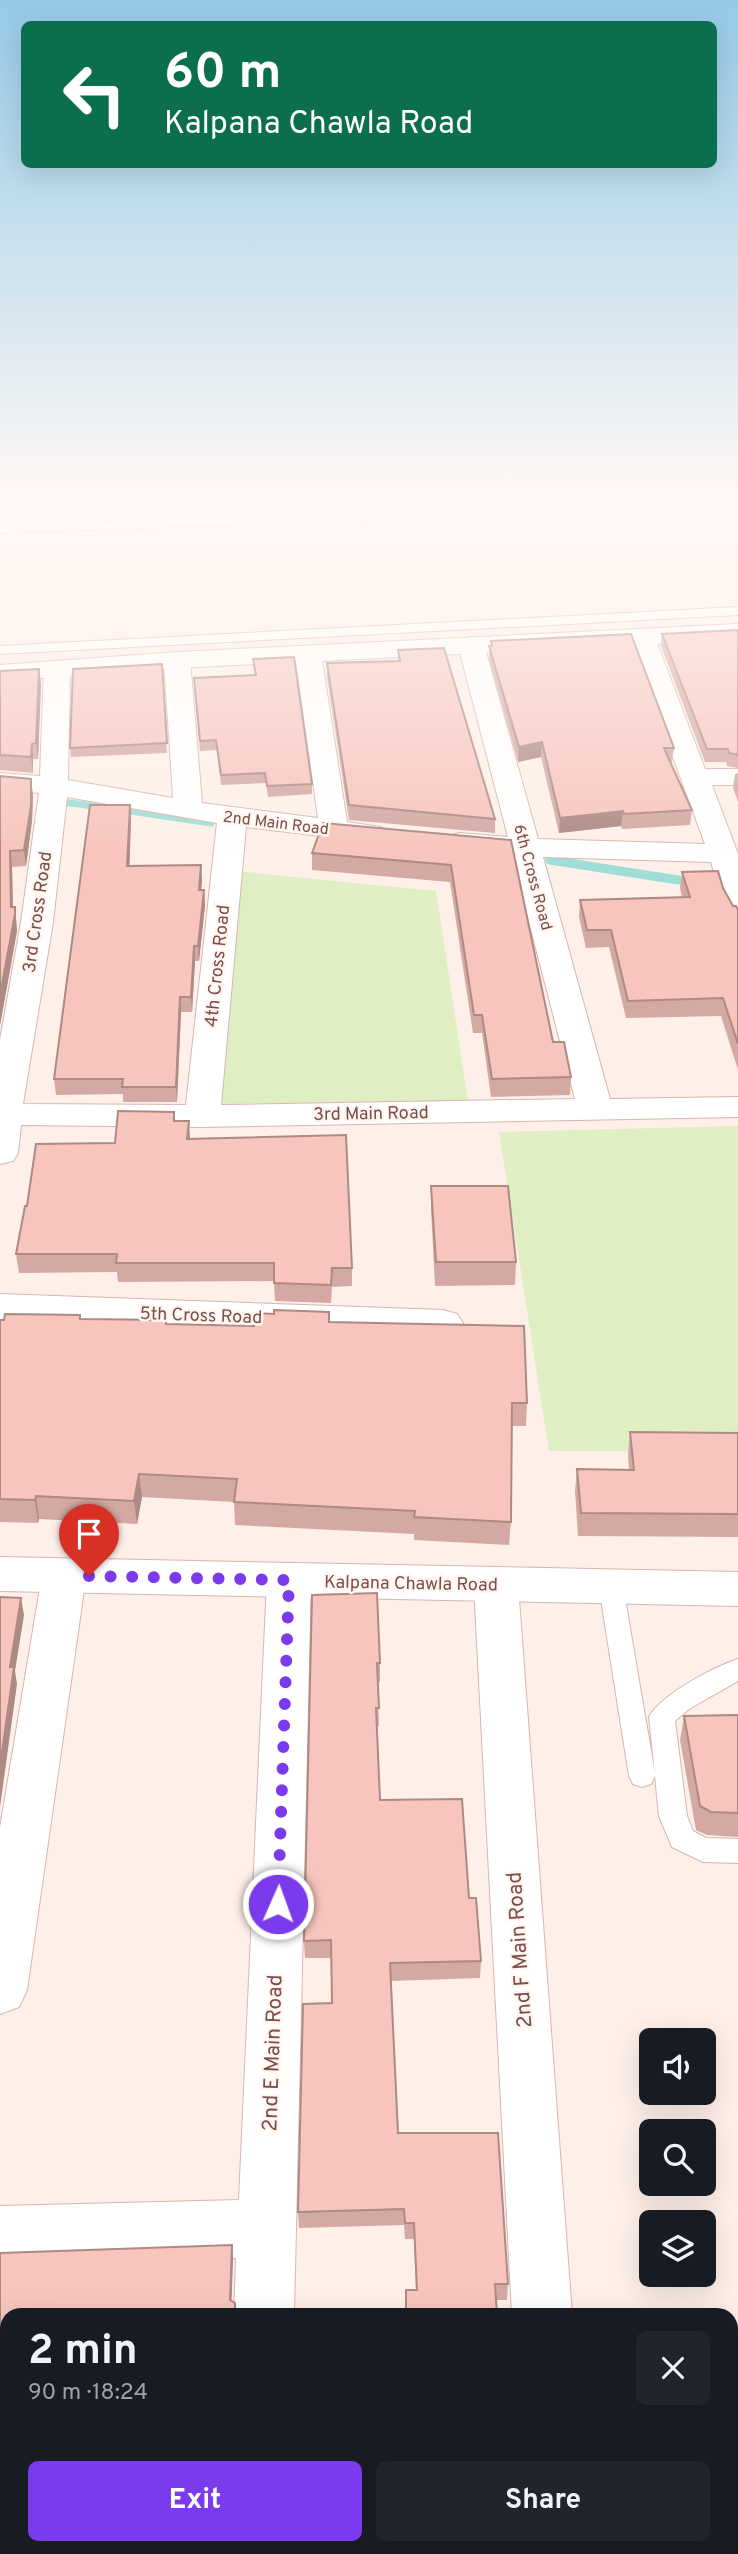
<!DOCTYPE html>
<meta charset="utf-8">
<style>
:root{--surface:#171b24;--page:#20242c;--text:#f1f3f6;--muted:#9ea1a6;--accent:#7c3aed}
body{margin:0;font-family:Overpass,sans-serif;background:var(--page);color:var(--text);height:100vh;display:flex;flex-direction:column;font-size:26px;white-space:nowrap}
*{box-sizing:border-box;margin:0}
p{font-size:23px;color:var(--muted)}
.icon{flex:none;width:38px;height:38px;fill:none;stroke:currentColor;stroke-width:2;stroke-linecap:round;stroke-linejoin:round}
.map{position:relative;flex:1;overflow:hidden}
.details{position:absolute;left:0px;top:2308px;width:738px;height:247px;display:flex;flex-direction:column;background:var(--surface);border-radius:21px 21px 0 0;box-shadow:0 7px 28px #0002}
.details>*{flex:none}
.hud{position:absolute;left:21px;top:21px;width:696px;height:147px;border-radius:10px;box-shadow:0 7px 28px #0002;background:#0b6e4f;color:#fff;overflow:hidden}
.fabs{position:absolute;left:639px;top:2028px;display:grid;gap:14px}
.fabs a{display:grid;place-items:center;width:77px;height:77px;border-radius:10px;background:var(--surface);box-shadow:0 7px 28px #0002;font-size:35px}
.pin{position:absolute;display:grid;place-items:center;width:60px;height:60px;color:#fff;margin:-72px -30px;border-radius:50% 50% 50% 0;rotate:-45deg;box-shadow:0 0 7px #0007}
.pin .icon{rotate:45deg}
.me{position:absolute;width:77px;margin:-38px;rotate:2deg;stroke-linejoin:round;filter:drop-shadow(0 0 5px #0008)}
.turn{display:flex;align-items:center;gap:24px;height:147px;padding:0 28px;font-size:32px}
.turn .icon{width:91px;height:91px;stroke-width:2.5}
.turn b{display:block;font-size:49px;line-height:60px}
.round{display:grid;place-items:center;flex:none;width:74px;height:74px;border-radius:10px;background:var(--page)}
.head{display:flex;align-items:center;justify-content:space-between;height:119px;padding:0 28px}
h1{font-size:42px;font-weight:700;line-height:52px}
.action{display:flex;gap:14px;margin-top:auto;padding:14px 28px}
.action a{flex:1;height:80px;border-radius:10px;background:var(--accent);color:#fff;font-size:28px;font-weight:700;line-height:80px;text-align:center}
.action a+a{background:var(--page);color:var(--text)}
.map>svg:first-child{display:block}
.green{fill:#e0eec4}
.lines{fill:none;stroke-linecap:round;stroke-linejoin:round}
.stream-far1{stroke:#9fded7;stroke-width:7}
.stream{stroke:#9fded7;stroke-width:9}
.service-casing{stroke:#d5b6af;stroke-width:2}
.minor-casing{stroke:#d5b6af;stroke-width:2}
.tertiary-casing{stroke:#d5b6af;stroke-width:2}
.service{fill:#fff;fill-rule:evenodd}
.minor{fill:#fff;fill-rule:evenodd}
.tertiary{fill:#fff;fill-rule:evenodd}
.wall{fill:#d4a9a3}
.shaded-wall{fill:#ad8a84}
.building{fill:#f7c5bd;stroke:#ad8a84;stroke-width:2}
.route{stroke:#7c3aed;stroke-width:12;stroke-dasharray:0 21.6}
.labels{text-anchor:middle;stroke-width:5;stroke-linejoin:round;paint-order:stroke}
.far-street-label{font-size:16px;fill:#7c4e48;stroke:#fff6f1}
.street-label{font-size:18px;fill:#7c4e48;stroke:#fff6f1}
.near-street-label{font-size:21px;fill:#7c4e48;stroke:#fff6f1}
</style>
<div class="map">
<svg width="738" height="2554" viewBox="0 0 738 2554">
<rect width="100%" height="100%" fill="#fef0e8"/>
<g class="green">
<path d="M 235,871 L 436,891 L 468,1101 L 218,1104 Z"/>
<path d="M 738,1126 L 738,1452 L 549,1451 L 499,1132 Z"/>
</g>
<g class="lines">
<g class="stream-far1">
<path d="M 63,802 L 101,807"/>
<path d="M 117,809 L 211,823"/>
</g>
<path class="stream" d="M 550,860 L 678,880"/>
<defs>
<g id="service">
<path d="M 703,501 L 738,501 L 738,507 L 0,533 L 0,525 Z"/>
<path d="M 738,607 L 738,615 L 0,654 L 0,646 Z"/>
<path d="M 611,1578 L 620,1580 L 623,1587 L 655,1774 L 649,1717 C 660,1695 714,1667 738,1659 L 738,1681 L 689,1709 L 675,1721 L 687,1816 L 693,1831 L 706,1838 L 738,1839 L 738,1863 L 703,1862 L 672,1847 L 659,1816 L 655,1776 L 651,1784 L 642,1787 L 633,1784 L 629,1776 L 599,1587 L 602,1580 Z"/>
</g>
<g id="minor">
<path d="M 642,630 L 651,633 L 655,638 L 705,769 L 738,769 L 738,785 L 712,785 L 738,854 L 738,913 L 727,911 L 723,904 L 711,862 L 543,857 L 610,1099 L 738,1097 L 738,1117 L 202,1127 L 21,1125 L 18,1153 L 13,1161 L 0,1164 L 0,1040 L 21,922 L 39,793 L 0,789 L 0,773 L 40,776 L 44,669 L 48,664 L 57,661 L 66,664 L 70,669 L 68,780 L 173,798 L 164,660 L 168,655 L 177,652 L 186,655 L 190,660 L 202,803 L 318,818 L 295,654 L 299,649 L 308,646 L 317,649 L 321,654 L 347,822 L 381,827 L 386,833 L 381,839 L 371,842 L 246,827 L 221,1105 L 575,1099 L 512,856 L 449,848 L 444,842 L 449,836 L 459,833 L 508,837 L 458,645 L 462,640 L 471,637 L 480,640 L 484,645 L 538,839 L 705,844 L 629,638 L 633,633 ZM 67,797 L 217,823 L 186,1105 L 23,1104 L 53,922 Z"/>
<path d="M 0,1294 L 443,1310 L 457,1314 L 463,1323 L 457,1332 L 443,1336 L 0,1320 Z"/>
<path d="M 64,1559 L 80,1564 L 86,1576 L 27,1990 L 19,2007 L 0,2014 L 0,1828 L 42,1576 L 48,1564 Z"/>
<path d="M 289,1563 L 305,1568 L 311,1580 L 294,2315 L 234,2315 L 236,2258 L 0,2264 L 0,2206 L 239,2200 L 267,1580 L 273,1568 Z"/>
<path d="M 496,1568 L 512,1573 L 518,1585 L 572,2315 L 512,2315 L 474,1585 L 480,1573 Z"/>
<rect x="0" y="2482" width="7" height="64"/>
<rect x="223" y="2548" width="66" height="6"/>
<path d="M 524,2548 L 590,2548 L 591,2554 L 525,2554 Z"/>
</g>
<g id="tertiary">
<path d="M 738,624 L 738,640 L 177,668 L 0,681 L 0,665 L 177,652 Z"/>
<path d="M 0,1557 L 738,1572 L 738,1606 L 0,1591 Z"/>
</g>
</defs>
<use href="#service" class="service-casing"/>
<use href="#minor" class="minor-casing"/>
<use href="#tertiary" class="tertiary-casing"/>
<use href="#service" class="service"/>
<use href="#minor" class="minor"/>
<use href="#tertiary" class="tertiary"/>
</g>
<g class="wall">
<path d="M 738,630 L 738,768 L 727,766 L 726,762 L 705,762 L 661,646 L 662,634 Z"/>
<path d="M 491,641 L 674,748 L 672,762 L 670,762 L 692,810 L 690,825 L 622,829 L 621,826 L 559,833 L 541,757 L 518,762 L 489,660 L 489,646 L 491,646 Z"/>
<path d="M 398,650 L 495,819 L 495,833 L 349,820 L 327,677 L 327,663 L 398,661 Z"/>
<path d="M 253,659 L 312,784 L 312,794 L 268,797 L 266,783 L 221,785 L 217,750 L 200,751 L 194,678 L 254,675 Z"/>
<path d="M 162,664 L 167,753 L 71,757 L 70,748 Z"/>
<path d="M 39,669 L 41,684 L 38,759 L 33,759 L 33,773 L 0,770 L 0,671 Z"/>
<path d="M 738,773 L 738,802 L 733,788 L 735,774 Z"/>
<path d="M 0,776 L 33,795 L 32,821 L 26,866 L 12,867 L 13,907 L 15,907 L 17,931 L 0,1025 Z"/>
<path d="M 130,805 L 131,819 L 129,866 L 202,879 L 201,890 L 204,890 L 205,905 L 199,961 L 195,961 L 192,1012 L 181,1012 L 177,1102 L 123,1102 L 123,1094 L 56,1095 L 54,1079 Z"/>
<path d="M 511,840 L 553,1042 L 571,1077 L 570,1095 L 491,1097 L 482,1033 L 473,1033 L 450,882 L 312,870 L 312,853 Z"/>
<path d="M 682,872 L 723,888 L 733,906 L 738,910 L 738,1070 L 721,1016 L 626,1018 L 609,947 L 586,948 L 579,917 L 580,900 L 682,897 L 680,888 Z"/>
<path d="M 175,1121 L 190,1139 L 352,1268 L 352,1286 L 332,1287 L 331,1303 L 275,1301 L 274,1281 L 118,1282 L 117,1272 L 19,1273 L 16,1254 L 27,1206 L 115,1143 Z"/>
<path d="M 431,1186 L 516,1262 L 515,1285 L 435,1286 L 431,1210 Z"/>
<path d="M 329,1312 L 329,1322 L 527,1403 L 526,1426 L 512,1426 L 511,1522 L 509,1545 L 414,1540 L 414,1534 L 235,1525 L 234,1502 L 142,1497 L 137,1524 L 39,1519 L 38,1523 L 0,1522 L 0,1320 L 80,1315 L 81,1319 L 166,1320 L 167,1324 L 254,1326 L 274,1314 Z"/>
<path d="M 630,1432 L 738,1433 L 738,1537 L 578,1536 L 575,1491 L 577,1469 L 629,1470 L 628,1455 Z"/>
<path d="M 312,1595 L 380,1663 L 380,1682 L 378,1682 L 379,1726 L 377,1726 L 380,1800 L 469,1898 L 481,1961 L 480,1978 L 391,1981 L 398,2133 L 508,2284 L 507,2300 L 496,2300 L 416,2290 L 414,2239 L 405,2239 L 404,2225 L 299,2228 L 298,2212 L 332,2003 L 332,1958 L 305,1958 L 304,1941 Z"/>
<path d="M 738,1715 L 738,1837 L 707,1835 L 696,1830 L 680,1740 L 684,1716 Z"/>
<path d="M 232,2245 L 233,2261 L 7,2315 L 7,2470 L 0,2471 L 0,2253 Z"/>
</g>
<g class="shaded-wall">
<path d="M 39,669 L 41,684 L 38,759 L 36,743 Z"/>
<path d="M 542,742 L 541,757 L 518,762 L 519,747 Z"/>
<path d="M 32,744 L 33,759 L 33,773 L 31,757 Z"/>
<path d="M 31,779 L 33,795 L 32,821 L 26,866 L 24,850 Z"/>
<path d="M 130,805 L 131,819 L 129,880 L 127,866 Z"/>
<path d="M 623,811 L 621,826 L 559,833 L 560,818 Z"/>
<path d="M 10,851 L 12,867 L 13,921 L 15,907 L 17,931 L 0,1025 L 0,995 L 11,907 Z"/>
<path d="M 201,865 L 202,879 L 200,905 L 199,890 Z"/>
<path d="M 204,890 L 205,905 L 199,961 L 198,946 Z"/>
<path d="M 194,946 L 195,961 L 192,1012 L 191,997 Z"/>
<path d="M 180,997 L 181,1012 L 177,1102 L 176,1087 Z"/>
<path d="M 189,1121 L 190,1139 L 187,1139 Z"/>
<path d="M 139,1474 L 142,1497 L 137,1524 L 134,1501 Z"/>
<path d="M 36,1496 L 39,1519 L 38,1523 L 35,1500 Z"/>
<path d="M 21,1598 L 24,1615 L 15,1671 L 17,1684 L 0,1807 L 0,1766 L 10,1667 Z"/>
<path d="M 232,2245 L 233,2261 L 231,2315 L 230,2300 Z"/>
<path d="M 102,2548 L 105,2548 L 105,2554 L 101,2554 Z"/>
</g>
<g class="building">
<path d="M 738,630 L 738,755 L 729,753 L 728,749 L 707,749 L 662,634 Z"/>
<path d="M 631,634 L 674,748 L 664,748 L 667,755 L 692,810 L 624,814 L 623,811 L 560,818 L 542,742 L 519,747 L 489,646 L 492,646 L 491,641 Z"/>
<path d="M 444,648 L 495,819 L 349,805 L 327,663 L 400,661 L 398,650 Z"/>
<path d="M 294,657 L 312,784 L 267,786 L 265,773 L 221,775 L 216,740 L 200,741 L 194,678 L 256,675 L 253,659 Z"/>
<path d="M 162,664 L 167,743 L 70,748 L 73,669 Z"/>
<path d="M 39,669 L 36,743 L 32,744 L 31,757 L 0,755 L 0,671 Z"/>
<path d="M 0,776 L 31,779 L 31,805 L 24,850 L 10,851 L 11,907 L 15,907 L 15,914 L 0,995 Z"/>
<path d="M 90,805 L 130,805 L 127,866 L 201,865 L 199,890 L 204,890 L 198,946 L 194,946 L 191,997 L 180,997 L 176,1087 L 122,1087 L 123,1079 L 54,1079 Z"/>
<path d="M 323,823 L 511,840 L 553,1042 L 564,1042 L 571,1077 L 492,1079 L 482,1015 L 474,1015 L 451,865 L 312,853 Z"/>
<path d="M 718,871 L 723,888 L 733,906 L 736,906 L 738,910 L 738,1044 L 723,998 L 628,1001 L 611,930 L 587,930 L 580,900 L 690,897 L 682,872 Z"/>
<path d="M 118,1111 L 174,1112 L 174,1121 L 189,1121 L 187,1139 L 346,1135 L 352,1268 L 332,1268 L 331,1285 L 274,1283 L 274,1263 L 116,1263 L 117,1254 L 16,1254 L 25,1206 L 27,1206 L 36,1144 L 115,1143 Z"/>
<path d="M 431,1186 L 508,1186 L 516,1262 L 436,1262 Z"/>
<path d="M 274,1310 L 329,1312 L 329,1322 L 524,1326 L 527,1403 L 512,1403 L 511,1522 L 414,1517 L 415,1511 L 234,1502 L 237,1479 L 139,1474 L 134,1501 L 36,1496 L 35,1500 L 0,1499 L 0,1320 L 4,1320 L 5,1314 L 80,1315 L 80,1319 L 166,1320 L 166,1324 L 254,1326 L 255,1313 L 274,1314 Z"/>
<path d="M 630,1432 L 738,1433 L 738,1514 L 581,1513 L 577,1469 L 634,1470 Z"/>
<path d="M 377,1593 L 380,1663 L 377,1663 L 379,1708 L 376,1708 L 380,1800 L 462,1799 L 469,1898 L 476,1898 L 481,1961 L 390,1963 L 398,2133 L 498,2133 L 508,2284 L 495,2284 L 497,2315 L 406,2315 L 406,2290 L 417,2290 L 414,2223 L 405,2223 L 404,2209 L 298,2212 L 303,2004 L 332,2003 L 331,1940 L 304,1941 L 312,1595 Z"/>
<path d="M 0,1597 L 21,1598 L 10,1667 L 14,1667 L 0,1766 Z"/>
<path d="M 738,1715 L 738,1813 L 711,1812 L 700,1806 L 684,1716 Z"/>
<path d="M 232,2245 L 230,2300 L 235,2303 L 235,2315 L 7,2315 L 7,2456 L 0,2456 L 0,2253 Z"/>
<path d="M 12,2548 L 102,2548 L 101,2554 L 12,2554 Z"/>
<rect x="291" y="2548" width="229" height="6"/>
</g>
<linearGradient id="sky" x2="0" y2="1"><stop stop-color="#95cae7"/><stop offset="0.58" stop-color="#fff8f5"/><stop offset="1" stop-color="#fff8f5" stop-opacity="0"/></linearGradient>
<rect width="738" height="858" fill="url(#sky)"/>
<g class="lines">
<path class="route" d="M 89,1576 L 289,1580 L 278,1904"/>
</g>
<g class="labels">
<g class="far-street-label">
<text transform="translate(276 822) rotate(7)" y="6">2nd Main Road</text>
<text transform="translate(534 877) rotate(75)" y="6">6th Cross Road</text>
</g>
<g class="street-label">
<text transform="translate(37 912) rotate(-82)" y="6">3rd Cross Road</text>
<text transform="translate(217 966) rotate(-84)" y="6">4th Cross Road</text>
<text transform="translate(371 1113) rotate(-1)" y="6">3rd Main Road</text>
<text transform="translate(201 1315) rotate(2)" y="6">5th Cross Road</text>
<text transform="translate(411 1583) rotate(1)" y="6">Kalpana Chawla Road</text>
</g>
<g class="near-street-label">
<text transform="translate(519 1950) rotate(-94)" y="7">2nd F Main Road</text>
<text transform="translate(272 2053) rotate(-88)" y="7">2nd E Main Road</text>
</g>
</g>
</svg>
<div class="fabs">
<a><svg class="icon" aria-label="sound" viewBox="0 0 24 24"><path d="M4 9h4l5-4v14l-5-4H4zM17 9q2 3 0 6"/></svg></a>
<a><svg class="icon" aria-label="search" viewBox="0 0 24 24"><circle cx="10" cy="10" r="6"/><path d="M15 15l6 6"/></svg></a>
<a><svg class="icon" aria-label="layers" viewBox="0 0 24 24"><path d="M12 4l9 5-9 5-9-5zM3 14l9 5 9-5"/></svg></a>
</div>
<div class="pin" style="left:89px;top:1576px;background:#d93025"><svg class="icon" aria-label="arrive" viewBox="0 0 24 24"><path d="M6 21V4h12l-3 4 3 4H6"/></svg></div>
<svg class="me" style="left:278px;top:1904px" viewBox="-20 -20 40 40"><circle r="17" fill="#7c3aed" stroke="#fff" stroke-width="3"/><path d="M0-11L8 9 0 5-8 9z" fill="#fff"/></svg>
<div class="hud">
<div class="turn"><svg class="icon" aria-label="left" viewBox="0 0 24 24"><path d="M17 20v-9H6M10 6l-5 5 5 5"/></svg><div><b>60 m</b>Kalpana Chawla Road</div></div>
</div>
<section class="details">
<div class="head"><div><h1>2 min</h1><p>90 m · 18:24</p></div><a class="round"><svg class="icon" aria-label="close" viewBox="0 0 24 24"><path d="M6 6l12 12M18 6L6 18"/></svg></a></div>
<div class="action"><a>Exit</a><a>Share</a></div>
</section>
</div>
